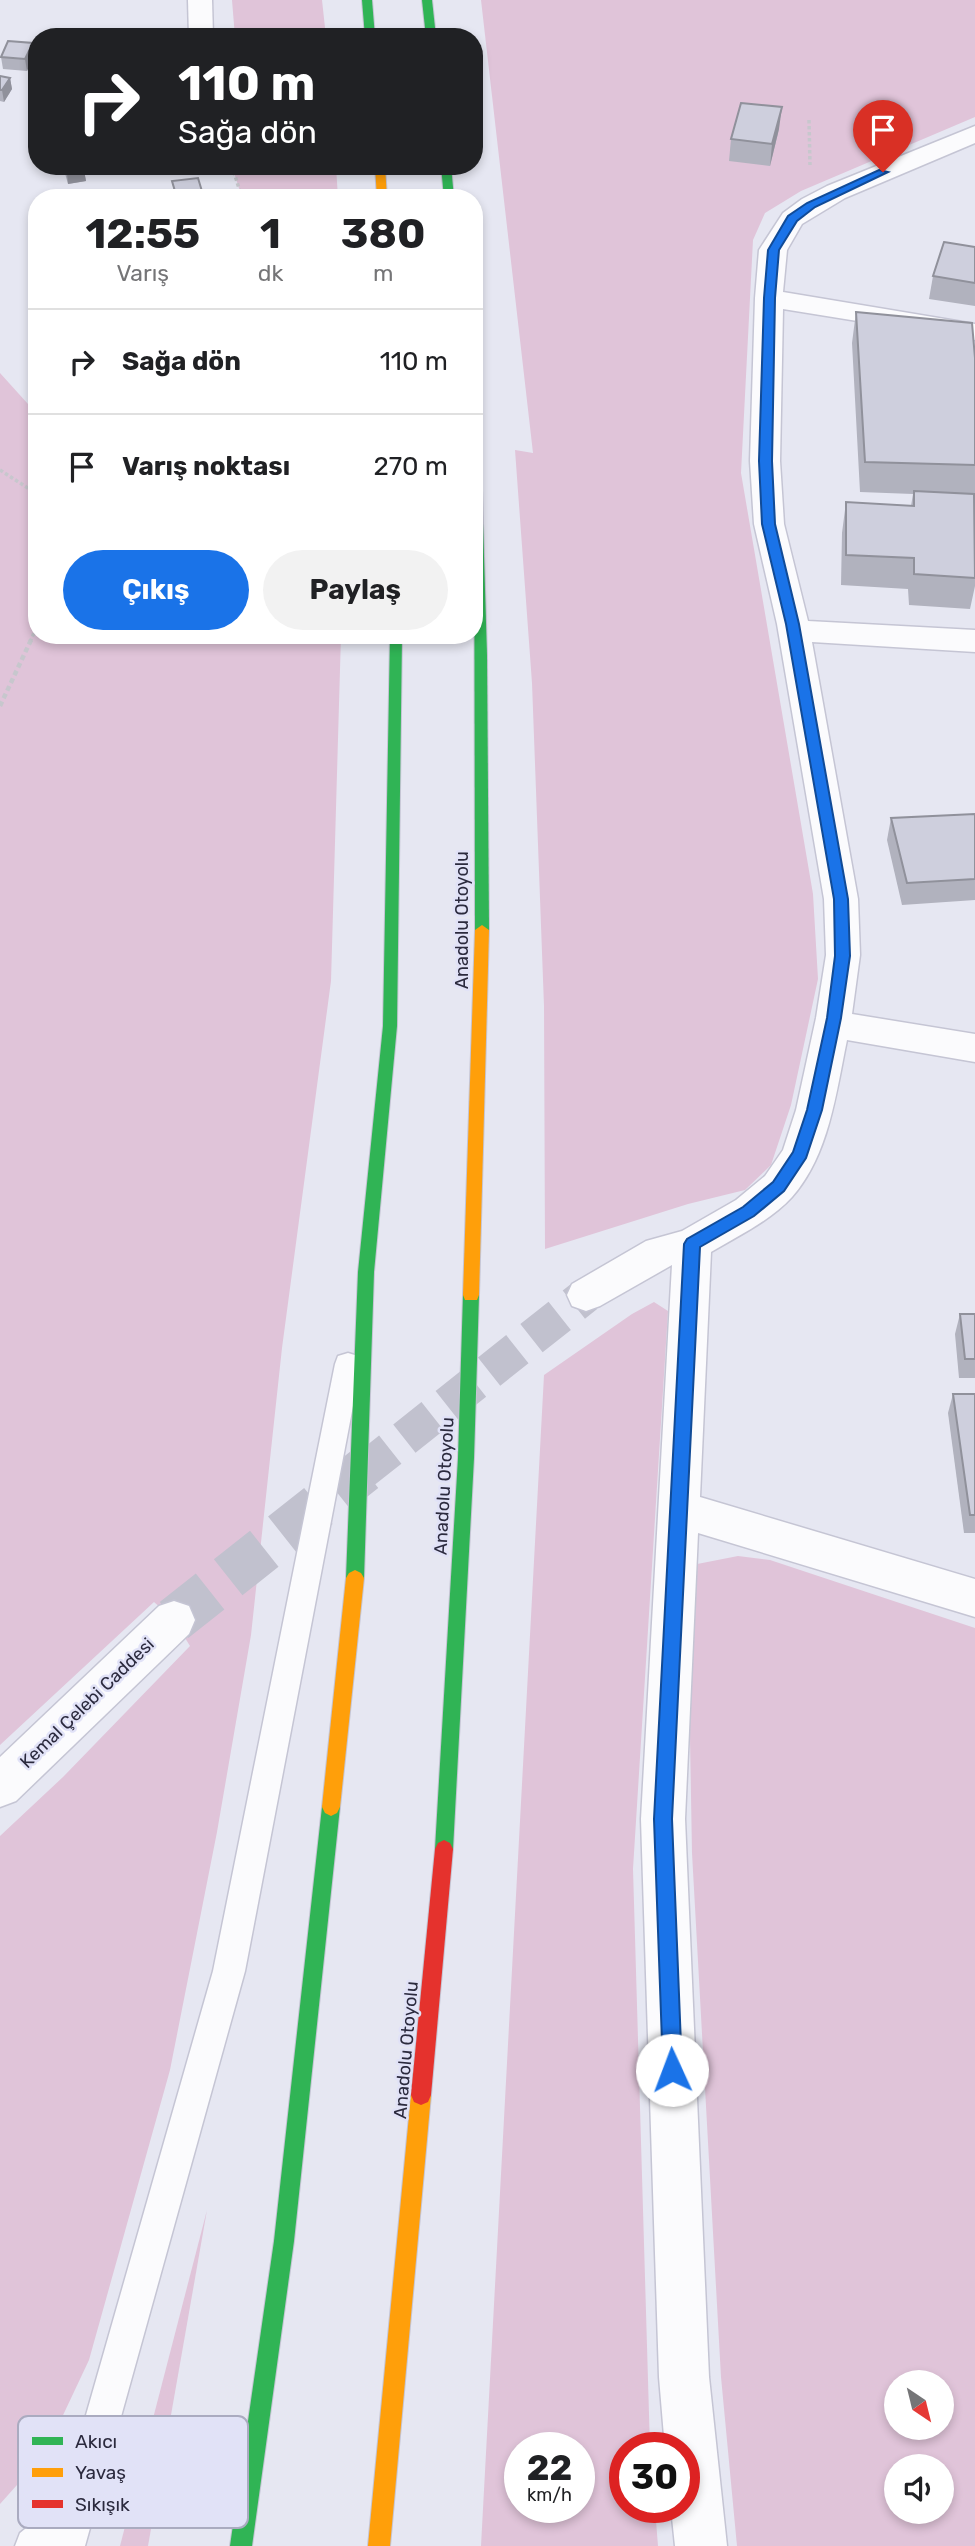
<!DOCTYPE html>
<html lang="tr">
<meta charset="utf-8">
<style>
:root{--surface:#fff;--page:#f2f2f2;--text:#202124;--muted:#757577;--line:#e0e0e0;--accent:#1a73e8}
body{margin:0;font-family:Rubik,sans-serif;background:var(--page);color:var(--text);height:100vh;display:flex;flex-direction:column;font-size:26px;white-space:nowrap}
*{box-sizing:border-box;margin:0}
p{font-size:23px;color:var(--muted)}
.icon{flex:none;width:38px;height:38px;fill:none;stroke:currentColor;stroke-width:2;stroke-linecap:round;stroke-linejoin:round}
.map{position:relative;flex:1;overflow:hidden}
.sheet{position:absolute;left:28px;top:189px;width:455px;height:455px;display:flex;flex-direction:column;background:var(--surface);border-radius:28px;box-shadow:0 4px 10px #0003}
.sheet>*{flex:none}
.guide{position:absolute;left:28px;top:28px;width:455px;height:147px;border-radius:28px;box-shadow:0 4px 10px #0003;background:#202124;color:#fff;overflow:hidden}
.needle{width:46px;rotate:145deg}
.fabs{position:absolute;left:884px;top:2370px;display:grid;gap:14px}
.fabs a{display:grid;place-items:center;width:70px;height:70px;border-radius:50%;background:var(--surface);box-shadow:0 4px 10px #0003;font-size:35px}
.speed{position:absolute;left:504px;top:2432px;display:flex;gap:14px;font-size:35px;font-weight:700;text-align:center}
.speed>*{display:grid;place-content:center;width:91px;height:91px;border-radius:50%;background:var(--surface);box-shadow:0 4px 10px #0003;line-height:1}
.speed small{font-size:18px;font-weight:400}
.speed .limit{border:10px solid #d22;background:#fff;color:#111}
.pin{position:absolute;display:grid;place-items:center;width:60px;height:60px;color:#fff;margin:-72px -30px;border-radius:50% 50% 50% 0;rotate:-45deg;box-shadow:0 0 7px #0007}
.pin .icon{rotate:45deg}
.me{position:absolute;width:77px;margin:-38px;rotate:358deg;stroke-linejoin:round;filter:drop-shadow(0 0 5px #0008)}
.turn{display:flex;align-items:center;gap:24px;height:147px;padding:0 35px;font-size:32px}
.turn .icon{width:91px;height:91px;stroke-width:2.5}
.turn b{display:block;font-size:49px;line-height:60px}
.eta{display:flex;justify-content:space-evenly;align-items:center;height:119px;text-align:center}
.eta b{font-size:42px;font-weight:700;line-height:49px}
.primary-button{display:flex;gap:14px;margin-top:auto;padding:14px 35px}
.primary-button a{flex:1;height:80px;border-radius:42px;background:var(--accent);color:#fff;font-size:28px;font-weight:700;line-height:80px;text-align:center}
.primary-button a+a{background:var(--page);color:var(--text)}
ul{padding:0;list-style:none}
li{display:flex;align-items:center;gap:21px;height:105px;padding:0 35px;border-top:2px solid var(--line)}
li div{flex:1}
li b{display:block;font-size:26px}
li em{font-style:normal}
.map>svg:first-child{display:block}
.green{fill:#e0c4d9;fill-rule:evenodd}
.lines{fill:none;stroke-linecap:round;stroke-linejoin:round}
.street-tunnel-far1{stroke:#c1c1ce;stroke-width:36;stroke-dasharray:36 18;stroke-linecap:butt}
.street-tunnel{stroke:#c1c1ce;stroke-width:46;stroke-dasharray:46 23;stroke-linecap:butt}
.lane-casing{stroke:#c5c5d4;stroke-width:3}
.street-casing{stroke:#c5c5d4;stroke-width:3}
.fast-casing{stroke:#c5c5d4;stroke-width:2}
.slow-casing{stroke:#c5c5d4;stroke-width:2}
.jam-casing{stroke:#c5c5d4;stroke-width:2}
.path-far1{stroke:#c7c7cd;stroke-width:3.5;stroke-dasharray:3.5 2.5;stroke-linecap:butt}
.path{stroke:#c7c7cd;stroke-width:4.5;stroke-dasharray:5 3.5;stroke-linecap:butt}
.lane{fill:#fbfbfd;fill-rule:evenodd}
.street{fill:#fbfbfd;fill-rule:evenodd}
.fast{fill:#30b455;fill-rule:evenodd}
.slow{fill:#ff9f0a;fill-rule:evenodd}
.jam{fill:#e5322d;fill-rule:evenodd}
.wall{fill:#b1b2be}
.shaded-wall{fill:#90919b}
.building{fill:#cecfdd;stroke:#90919b;stroke-width:2}
.route{fill:#1a73e8;stroke:#114b97;stroke-width:2}
.labels{text-anchor:middle;stroke-width:5;stroke-linejoin:round;paint-order:stroke}
.street-label{font-size:18px;fill:#2b2a3e;stroke:#e1e2f7}
.key{fill:#e1e2f7;stroke:#aaabc0;stroke-width:2}
.key-label{font-size:19px;fill:#2b2a3e}
</style>
<div class="map">
<svg width="975" height="2546" viewBox="0 0 975 2546">
<rect width="100%" height="100%" fill="#e6e7f2"/>
<g class="green">
<path d="M 232,0 L 322,0 L 326,37 L 235,37 Z"/>
<path d="M 481,0 L 975,0 L 975,117 L 801,191 L 765,213 L 753,240 L 741,473 L 813,894 L 818,979 L 791,1105 L 771,1165 L 745,1190 L 688,1204 L 545,1249 L 544,1006 L 532,683 L 515,450 L 533,453 Z"/>
<path d="M 232,166 L 336,166 L 338,198 L 242,198 Z"/>
<path d="M 0,373 L 37,414 L 37,635 L 341,635 L 331,981 L 282,1348 L 251,1635 L 217,1832 L 170,2070 L 89,2360 L 57,2428 L 25,2476 L 0,2504 L 0,1836 L 63,1777 L 190,1646 L 174,1620 L 154,1602 L 0,1745 Z"/>
<path d="M 654,1302 L 668,1311 L 633,1869 L 650,2448 L 625,2448 L 625,2508 L 655,2508 L 658,2546 L 481,2546 L 544,1375 L 632,1314 ZM 520,2448 L 579,2448 L 579,2508 L 520,2508 Z"/>
<path d="M 738,1556 L 770,1560 L 975,1628 L 975,2546 L 737,2546 L 721,2377 L 692,1853 L 687,1566 ZM 896,2382 L 942,2382 L 942,2427 L 896,2427 ZM 896,2466 L 942,2466 L 942,2511 L 896,2511 Z"/>
<path d="M 207,2210 L 148,2546 L 120,2546 Z"/>
</g>
<g class="lines">
<path class="street-tunnel-far1" d="M 362,1472 L 586,1295"/>
<path class="street-tunnel" d="M 174,1620 L 364,1470"/>
<defs>
<path id="lane" d="M 348,1353 L 358,1356 L 361,1364 L 245,1971 L 85,2546 L 15,2546 L 20,2533 L 62,2499 L 213,1971 L 335,1364 L 338,1356 Z"/>
<g id="street">
<path d="M 188,0 L 212,0 L 213,37 L 189,37 Z"/>
<path d="M 975,126 L 975,143 L 845,198 L 802,224 L 787,250 L 783,292 L 975,324 L 975,340 L 783,309 L 780,461 L 784,524 L 808,621 L 975,630 L 975,652 L 812,642 L 858,899 L 860,955 L 852,1014 L 975,1034 L 975,1062 L 847,1040 C 836,1093 829,1155 792,1197 C 770,1221 738,1236 711,1252 L 700,1497 L 975,1579 L 975,1617 L 698,1533 L 685,1819 L 709,2377 L 727,2546 L 675,2546 L 671,2508 L 684,2508 L 684,2448 L 665,2448 L 659,2377 L 641,1819 L 672,1265 L 600,1306 L 586,1311 L 572,1306 L 567,1295 L 572,1284 L 646,1241 L 682,1231 L 736,1200 L 765,1176 L 783,1150 L 796,1110 L 816,1018 L 826,955 L 824,899 L 777,624 L 754,524 L 750,461 L 755,298 L 759,250 L 783,213 L 802,199 L 827,186 Z"/>
<path d="M 174,1601 L 189,1606 L 195,1620 L 189,1634 L 16,1801 L 0,1807 L 0,1757 L 159,1606 Z"/>
</g>
<g id="fast">
<path d="M 362,0 L 372,0 L 375,37 L 365,37 Z"/>
<path d="M 422,0 L 432,0 L 436,37 L 426,37 Z"/>
<path d="M 441,166 L 451,166 L 454,198 L 444,198 Z"/>
<path d="M 474,420 L 480,424 L 487,655 L 489,930 L 482,935 L 475,930 Z"/>
<path d="M 390,635 L 402,635 L 397,1026 L 374,1272 L 364,1578 L 361,1583 L 355,1586 L 349,1583 L 346,1578 L 358,1272 L 383,1026 Z"/>
<path d="M 471,1288 L 477,1290 L 479,1295 L 474,1458 L 453,1849 L 450,1855 L 444,1858 L 438,1855 L 435,1849 L 458,1458 L 463,1295 L 465,1290 Z"/>
<path d="M 331,1798 L 337,1801 L 340,1807 L 294,2241 L 252,2546 L 230,2546 L 274,2241 L 322,1807 L 325,1801 Z"/>
</g>
<g id="slow">
<path d="M 375,166 L 385,166 L 387,198 L 377,198 Z"/>
<path d="M 482,925 L 489,930 L 479,1295 L 477,1300 L 465,1300 L 463,1295 L 475,930 Z"/>
<path d="M 355,1570 L 361,1573 L 364,1578 L 340,1807 L 337,1813 L 331,1816 L 325,1813 L 322,1807 L 346,1578 L 349,1573 Z"/>
<path d="M 421,2085 L 428,2088 L 431,2095 L 390,2546 L 368,2546 L 411,2095 L 414,2088 Z"/>
</g>
<path id="jam" d="M 444,1840 L 450,1843 L 453,1849 L 431,2095 L 428,2102 L 421,2105 L 414,2102 L 411,2095 L 435,1849 L 438,1843 Z"/>
</defs>
<use href="#lane" class="lane-casing"/>
<use href="#street" class="street-casing"/>
<use href="#fast" class="fast-casing"/>
<use href="#slow" class="slow-casing"/>
<use href="#jam" class="jam-casing"/>
<g class="path-far1">
<path d="M 809,120 L 810,165"/>
<path d="M 232,166 L 242,198"/>
<path d="M 0,470 L 37,494"/>
<path d="M 30,642 L 37,626"/>
</g>
<path class="path" d="M 0,706 L 31,640"/>
<use href="#lane" class="lane"/>
<use href="#street" class="street"/>
<use href="#fast" class="fast"/>
<use href="#slow" class="slow"/>
<use href="#jam" class="jam"/>
</g>
<g class="wall">
<path d="M 33,43 L 34,54 L 27,71 L 3,69 L 1,57 Z"/>
<path d="M 0,76 L 10,78 L 12,89 L 4,102 L 0,101 Z"/>
<path d="M 779,129 L 770,166 L 729,161 L 731,139 Z"/>
<path d="M 63,166 L 83,166 L 86,181 L 68,184 Z"/>
<path d="M 172,181 L 204,198 L 175,198 Z"/>
<path d="M 975,247 L 975,306 L 929,299 L 933,276 Z"/>
<path d="M 856,312 L 975,358 L 975,586 L 970,609 L 909,605 L 908,589 L 841,585 L 842,533 L 846,502 L 911,506 L 913,494 L 860,492 L 852,343 Z"/>
<path d="M 975,814 L 975,900 L 902,905 L 887,840 L 891,818 Z"/>
<path d="M 960,1314 L 975,1314 L 975,1378 L 959,1378 L 955,1334 Z"/>
<path d="M 953,1394 L 975,1394 L 975,1533 L 964,1533 L 948,1413 Z"/>
</g>
<g class="shaded-wall">
<path d="M 33,43 L 34,54 L 27,71 L 25,59 Z"/>
<path d="M 10,78 L 12,89 L 4,102 L 2,90 Z"/>
<path d="M 782,107 L 779,129 L 770,166 L 772,144 Z"/>
<path d="M 84,170 L 86,181 L 68,184 L 67,173 Z"/>
</g>
<g class="building">
<path d="M 8,41 L 33,43 L 25,59 L 1,57 Z"/>
<path d="M 0,76 L 10,78 L 2,90 L 0,90 Z"/>
<path d="M 741,103 L 782,107 L 772,144 L 731,139 Z"/>
<path d="M 64,166 L 83,166 L 84,170 L 67,173 Z"/>
<path d="M 198,178 L 204,198 L 177,198 L 172,181 Z"/>
<path d="M 944,242 L 975,247 L 975,283 L 933,276 Z"/>
<path d="M 856,312 L 972,323 L 975,358 L 975,465 L 865,462 Z"/>
<path d="M 914,491 L 974,494 L 975,578 L 914,574 L 914,558 L 846,555 L 846,502 L 914,506 Z"/>
<path d="M 975,814 L 975,879 L 907,883 L 891,818 Z"/>
<path d="M 960,1314 L 975,1314 L 975,1359 L 965,1359 Z"/>
<path d="M 953,1394 L 975,1394 L 975,1515 L 970,1515 Z"/>
</g>
<path class="route" d="M 879,170 L 888,172 L 815,207 L 797,221 L 779,250 L 775,298 L 772,461 L 775,524 L 799,624 L 848,899 L 850,956 L 841,1018 L 822,1110 L 806,1158 L 784,1191 L 754,1216 L 700,1247 L 672,1819 L 682,2070 L 679,2077 L 672,2080 L 665,2077 L 663,2070 L 654,1819 L 684,1244 L 687,1239 L 743,1207 L 773,1182 L 793,1152 L 807,1110 L 827,1018 L 835,956 L 834,899 L 786,624 L 762,524 L 759,461 L 764,298 L 768,250 L 788,216 L 807,203 Z"/>
<g class="labels">
<g class="street-label">
<text transform="translate(462 920) rotate(-90)" y="6">Anadolu Otoyolu</text>
<text transform="translate(444 1486) rotate(-87)" y="6">Anadolu Otoyolu</text>
<text transform="translate(87 1703) rotate(-44)" y="6">Kemal Çelebi Caddesi</text>
<text transform="translate(406 2050) rotate(-85)" y="6">Anadolu Otoyolu</text>
</g>
</g>
<rect x="18" y="2416" width="230" height="112" rx="10" class="key"/>
<rect x="32" y="2437" width="31" height="8" fill="#30b455"/>
<rect x="32" y="2468" width="31" height="9" fill="#ff9f0a"/>
<rect x="32" y="2500" width="31" height="8" fill="#e5322d"/>
<g class="key-label">
<text x="75" y="2448">Akıcı</text>
<text x="75" y="2479">Yavaş</text>
<text x="75" y="2511">Sıkışık</text>
</g>
</svg>
<div class="fabs">
<a><svg class="needle" viewBox="-14 -14 28 28"><path d="M0-13l5 13h-10z" fill="#e53935"/><path d="M0 13l5-13h-10z" fill="#757577"/></svg></a>
<a><svg class="icon" aria-label="sound" viewBox="0 0 24 24"><path d="M4 9h4l5-4v14l-5-4H4zM17 9q2 3 0 6"/></svg></a>
</div>
<div class="speed"><div>22<small>km/h</small></div><div class="limit">30</div></div>
<div class="pin" style="left:883px;top:172px;background:#d93025"><svg class="icon" aria-label="arrive" viewBox="0 0 24 24"><path d="M6 21V4h12l-3 4 3 4H6"/></svg></div>
<svg class="me" style="left:672px;top:2070px" viewBox="-20 -20 40 40"><circle r="19" fill="#fff"/><path d="M0-13L10 11 0 6-10 11z" fill="#1a73e8"/></svg>
<div class="guide">
<div class="turn"><svg class="icon" aria-label="right" viewBox="0 0 24 24"><path d="M7 20v-9h11M14 6l5 5-5 5"/></svg><div><b>110 m</b>Sağa dön</div></div>
</div>
<section class="sheet">
<div class="eta">
<div><b>12:55</b><p>Varış</p></div>
<div><b>1</b><p>dk</p></div>
<div><b>380</b><p>m</p></div>
</div>
<ul>
<li><svg class="icon" aria-label="right" viewBox="0 0 24 24"><path d="M7 20v-9h11M14 6l5 5-5 5"/></svg><div><b>Sağa dön</b></div><em>110 m</em></li>
<li><svg class="icon" aria-label="arrive" viewBox="0 0 24 24"><path d="M6 21V4h12l-3 4 3 4H6"/></svg><div><b>Varış noktası</b></div><em>270 m</em></li>
</ul>
<div class="primary-button"><a>Çıkış</a><a>Paylaş</a></div>
</section>
</div>
